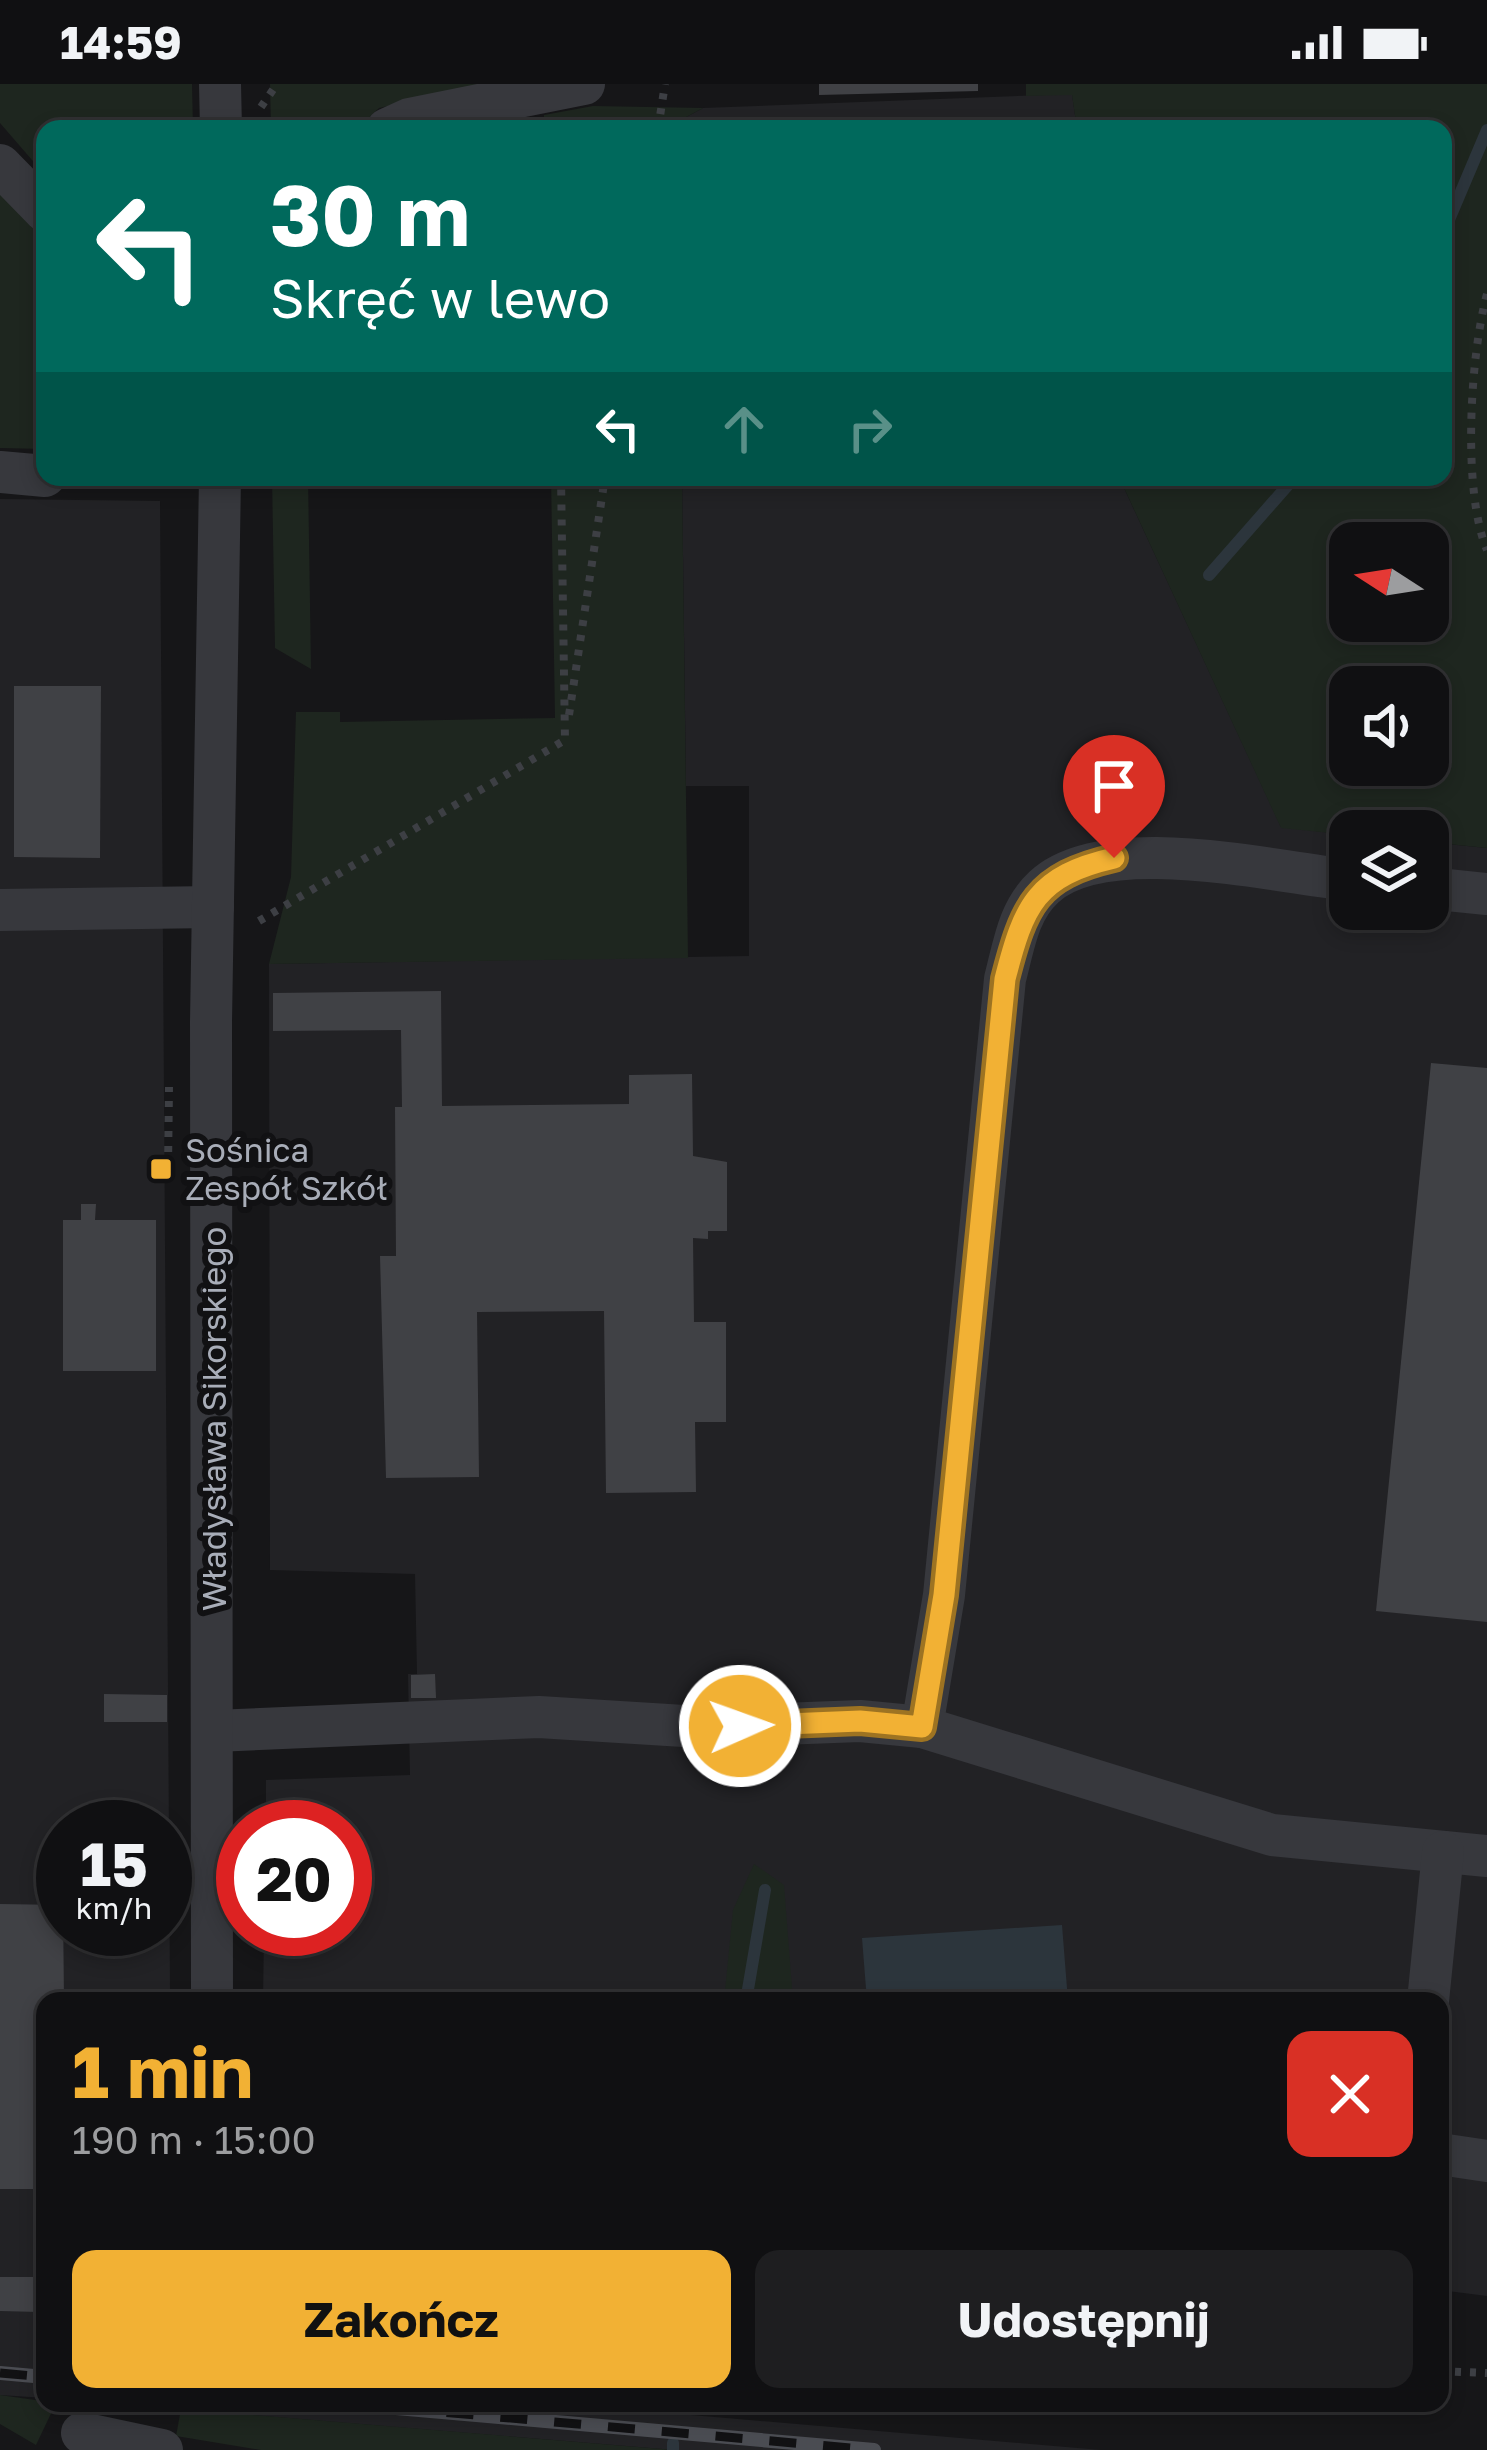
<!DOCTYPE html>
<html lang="pl">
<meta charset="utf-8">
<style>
:root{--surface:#101012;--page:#1e1e20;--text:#f1f3f6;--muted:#9c9d9f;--line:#303032;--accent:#f2b134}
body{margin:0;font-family:"Golos Text",sans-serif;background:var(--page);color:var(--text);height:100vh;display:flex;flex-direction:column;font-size:45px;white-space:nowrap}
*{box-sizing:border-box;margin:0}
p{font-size:39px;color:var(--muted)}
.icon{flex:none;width:66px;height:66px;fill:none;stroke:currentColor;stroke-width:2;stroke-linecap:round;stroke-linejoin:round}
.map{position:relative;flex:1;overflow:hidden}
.details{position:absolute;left:36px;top:1908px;width:1413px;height:420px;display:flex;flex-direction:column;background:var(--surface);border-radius:24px;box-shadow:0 6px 18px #0003,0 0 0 3px var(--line)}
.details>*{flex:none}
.guide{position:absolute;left:36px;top:36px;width:1416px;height:366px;border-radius:24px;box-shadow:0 6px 18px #0003,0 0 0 3px var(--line);background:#00695c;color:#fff;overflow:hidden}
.needle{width:78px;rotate:282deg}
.tools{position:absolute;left:1329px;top:438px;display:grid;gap:24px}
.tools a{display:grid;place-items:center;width:120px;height:120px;border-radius:24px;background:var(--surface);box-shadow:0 6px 18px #0003,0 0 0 3px var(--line);font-size:60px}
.speed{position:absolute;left:36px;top:1716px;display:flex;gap:24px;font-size:60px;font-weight:700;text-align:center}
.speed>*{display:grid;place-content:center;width:156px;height:156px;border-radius:50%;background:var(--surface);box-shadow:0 6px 18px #0003,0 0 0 3px var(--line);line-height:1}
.speed small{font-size:30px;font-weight:400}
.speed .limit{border:18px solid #d22;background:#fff;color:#111}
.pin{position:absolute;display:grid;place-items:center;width:102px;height:102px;color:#fff;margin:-123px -51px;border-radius:50% 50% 50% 0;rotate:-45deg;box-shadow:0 0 12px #0007}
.pin .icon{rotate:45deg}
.me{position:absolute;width:132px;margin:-66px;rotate:88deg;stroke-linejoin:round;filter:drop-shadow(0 0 9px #0008)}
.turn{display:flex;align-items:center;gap:42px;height:252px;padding:0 36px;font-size:54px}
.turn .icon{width:156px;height:156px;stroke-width:2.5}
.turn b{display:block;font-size:84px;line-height:102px}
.lanes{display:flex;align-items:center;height:114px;padding:0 36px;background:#0003;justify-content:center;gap:60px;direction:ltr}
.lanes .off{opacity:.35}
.round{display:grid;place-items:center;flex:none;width:126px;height:126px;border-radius:24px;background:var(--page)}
.overview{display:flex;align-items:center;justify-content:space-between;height:204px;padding:0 36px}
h1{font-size:72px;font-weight:700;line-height:90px;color:var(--accent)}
.cta{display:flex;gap:24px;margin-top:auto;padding:24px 36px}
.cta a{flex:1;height:138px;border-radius:24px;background:var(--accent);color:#111;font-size:48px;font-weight:700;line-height:138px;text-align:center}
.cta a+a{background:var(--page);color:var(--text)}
.status{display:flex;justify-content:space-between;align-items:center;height:84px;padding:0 60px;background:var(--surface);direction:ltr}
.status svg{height:33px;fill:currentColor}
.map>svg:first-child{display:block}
.built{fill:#222225;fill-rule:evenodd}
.green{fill:#1e261f;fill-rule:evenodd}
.water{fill:#2c353c}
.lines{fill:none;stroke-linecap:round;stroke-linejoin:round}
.stream{stroke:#2c353c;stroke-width:12}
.building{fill:#404145}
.path{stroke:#3d3f44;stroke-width:8;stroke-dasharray:6 9;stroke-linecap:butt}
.minor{stroke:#37383d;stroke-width:42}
.rail-casing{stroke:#4a4c52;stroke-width:14}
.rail{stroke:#111113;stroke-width:9;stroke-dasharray:27;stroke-linecap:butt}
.route-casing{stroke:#9d7322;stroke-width:30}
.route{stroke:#f2b134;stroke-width:21}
.poi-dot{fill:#f2b134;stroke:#111113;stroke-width:4.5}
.labels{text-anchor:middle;stroke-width:12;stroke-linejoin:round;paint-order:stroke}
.poi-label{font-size:33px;fill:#a8adb8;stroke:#111113;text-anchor:start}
.street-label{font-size:33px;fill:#a8adb8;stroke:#111113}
</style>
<div class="status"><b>14:59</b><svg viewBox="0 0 49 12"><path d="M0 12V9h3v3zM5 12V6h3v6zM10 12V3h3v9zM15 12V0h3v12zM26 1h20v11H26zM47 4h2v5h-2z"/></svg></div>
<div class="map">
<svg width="1487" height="2366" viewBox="0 0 1487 2366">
<rect width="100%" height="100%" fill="#161618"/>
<g class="built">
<path d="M 1072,10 L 1077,45 L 677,45 L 677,38 L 703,24 Z"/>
<path d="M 682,393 L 1119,393 L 1281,743 L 1350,751 L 1350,825 L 1428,825 L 1428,758 L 1487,764 L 1487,2212 L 1440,2206 L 1440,1917 L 263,1917 L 264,1845 L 345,1845 L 345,1743 L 266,1743 L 266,1696 L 410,1691 L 408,1590 L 417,1590 L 415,1490 L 270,1486 L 269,880 L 749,872 L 749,702 L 686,702 Z"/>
<path d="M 0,415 L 160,417 L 170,1905 L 166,1917 L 45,1917 L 45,2314 L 0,2311 ZM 63,1743 L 165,1743 L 165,1845 L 63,1845 Z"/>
<path d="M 106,2319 L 551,2319 L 1101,2366 L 674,2366 Z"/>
</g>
<g class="green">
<path d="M 0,0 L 192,0 L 193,45 L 45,45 L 45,91 L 0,39 Z"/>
<path d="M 270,0 L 487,0 L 379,24 L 357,45 L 271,45 Z"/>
<path d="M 1026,0 L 1487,0 L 1487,764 L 1428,758 L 1428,747 L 1350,751 L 1281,744 L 1119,393 L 1443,393 L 1443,45 L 1077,45 L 1072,11 L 1026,12 ZM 1350,459 L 1428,459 L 1428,537 L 1350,537 ZM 1350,603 L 1428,603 L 1428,681 L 1350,681 Z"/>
<path d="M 593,22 L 703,24 L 677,38 L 677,45 L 544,45 L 544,31 Z"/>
<path d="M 0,106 L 45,154 L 45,365 L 0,364 Z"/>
<path d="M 272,393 L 308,393 L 311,585 L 275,564 Z"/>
<path d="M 551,393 L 682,393 L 688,874 L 269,880 L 291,793 L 296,628 L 340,628 L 340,638 L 555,634 Z"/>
<path d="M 754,1780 L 784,1801 L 793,1917 L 724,1917 L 733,1826 Z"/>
<path d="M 0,2311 L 56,2319 L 36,2361 L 0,2340 Z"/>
<path d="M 181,2325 L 674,2366 L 261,2366 L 176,2352 Z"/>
</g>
<path class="water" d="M 1062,1841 L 1068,1917 L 867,1917 L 862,1854 Z"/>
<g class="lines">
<g class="stream">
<path d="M 1443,150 L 1487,46"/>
<path d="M 1209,491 L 1295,393"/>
<path d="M 746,1917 L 765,1806"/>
<path d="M 673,2366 L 673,2359"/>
</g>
</g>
<g class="building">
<path d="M 819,0 L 978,0 L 978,7 L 819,11 Z"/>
<path d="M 14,602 L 101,602 L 100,774 L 14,773 Z"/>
<path d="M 441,907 L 442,1022 L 629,1020 L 629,991 L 692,990 L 693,1072 L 727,1078 L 727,1147 L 708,1147 L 708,1155 L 693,1154 L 694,1238 L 726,1238 L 726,1338 L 695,1338 L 696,1408 L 606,1409 L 604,1227 L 477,1228 L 479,1393 L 386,1394 L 380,1172 L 396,1172 L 395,1023 L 402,1023 L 401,946 L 273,947 L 273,909 Z"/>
<path d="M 1431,979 L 1487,984 L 1487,1538 L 1376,1527 Z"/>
<path d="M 81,1120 L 96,1120 L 95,1136 L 156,1136 L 156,1287 L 63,1287 L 63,1136 L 81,1136 Z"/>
<path d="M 435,1590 L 436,1614 L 411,1614 L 411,1591 Z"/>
<path d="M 104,1610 L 167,1611 L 167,1638 L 104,1638 Z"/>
<path d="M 0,1820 L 63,1821 L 64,1917 L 45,1917 L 45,2105 L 0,2105 Z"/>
<path d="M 0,2193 L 38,2193 L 39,2228 L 0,2227 Z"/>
</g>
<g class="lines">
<g class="path">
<path d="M 261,23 L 277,0"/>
<path d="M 658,45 L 665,0"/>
<path d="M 1487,210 C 1470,272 1462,407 1487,466"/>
<path d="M 569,631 L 605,393"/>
<path d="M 259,837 L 565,656 L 561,393"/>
<path d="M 168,1083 L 169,1003"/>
<path d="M 1440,2287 L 1487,2289"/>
</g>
<g class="minor">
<path d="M 220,0 L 221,45"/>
<path d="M 387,45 L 409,35 L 584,0"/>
<path d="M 0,81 L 45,127"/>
<path d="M 0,388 L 45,392"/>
<path d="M 1428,804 L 1487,810"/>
<path d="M 0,826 L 213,823"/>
<path d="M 922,1643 L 944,1511 L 1005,895 C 1014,861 1018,827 1044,803 C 1104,747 1273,788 1350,796"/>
<path d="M 214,1647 L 539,1633 L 700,1643 L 860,1637 L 922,1643 L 1272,1751 L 1487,1772"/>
<path d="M 212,1917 L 211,938 L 220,393"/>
<path d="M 1428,1917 L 1443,1768"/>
<path d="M 1440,2070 L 1487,2077"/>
<path d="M 82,2349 L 162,2366"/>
</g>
<defs>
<g id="rail">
<path d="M 0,2289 L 45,2293"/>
<path d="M 339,2319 L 874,2366"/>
</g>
</defs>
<use href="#rail" class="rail-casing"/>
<use href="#rail" class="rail"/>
</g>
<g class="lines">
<defs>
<path id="route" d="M 740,1642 L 860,1637 L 922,1643 L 944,1511 L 1005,895 C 1024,821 1036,792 1114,774"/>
</defs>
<use href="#route" class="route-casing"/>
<use href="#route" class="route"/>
</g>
<rect class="poi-dot" x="149" y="1073" width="24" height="24" rx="6"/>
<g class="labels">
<g class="poi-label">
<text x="185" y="1078">Sośnica<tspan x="185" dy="38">Zespół Szkół</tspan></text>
</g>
<g class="street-label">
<text transform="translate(214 1335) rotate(-90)" y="12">Władysława Sikorskiego</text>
</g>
</g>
</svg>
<div class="tools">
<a><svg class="needle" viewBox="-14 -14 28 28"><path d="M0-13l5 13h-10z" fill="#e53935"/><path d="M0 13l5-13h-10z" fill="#9c9d9f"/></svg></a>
<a><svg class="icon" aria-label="sound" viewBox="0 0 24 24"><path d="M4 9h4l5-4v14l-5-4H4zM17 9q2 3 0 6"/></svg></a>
<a><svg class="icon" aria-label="layers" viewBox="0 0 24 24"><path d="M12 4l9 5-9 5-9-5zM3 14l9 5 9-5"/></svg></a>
</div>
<div class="speed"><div>15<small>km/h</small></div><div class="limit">20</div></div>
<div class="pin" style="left:1114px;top:774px;background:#d93025"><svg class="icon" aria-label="arrive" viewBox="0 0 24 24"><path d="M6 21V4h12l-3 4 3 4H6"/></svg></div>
<svg class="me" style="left:740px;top:1642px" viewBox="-20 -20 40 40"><circle r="17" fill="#f2b134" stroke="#fff" stroke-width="3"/><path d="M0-11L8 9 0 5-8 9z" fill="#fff"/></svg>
<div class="guide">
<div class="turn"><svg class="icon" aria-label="left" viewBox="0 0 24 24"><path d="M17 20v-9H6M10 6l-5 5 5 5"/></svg><div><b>30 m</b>Skręć w lewo</div></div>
<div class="lanes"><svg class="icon" aria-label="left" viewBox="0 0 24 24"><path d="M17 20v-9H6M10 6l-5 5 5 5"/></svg><svg class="icon off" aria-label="ahead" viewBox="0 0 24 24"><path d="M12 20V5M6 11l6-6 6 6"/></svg><svg class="icon off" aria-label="right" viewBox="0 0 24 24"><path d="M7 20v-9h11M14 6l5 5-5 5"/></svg></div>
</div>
<section class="details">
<div class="overview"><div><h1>1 min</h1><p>190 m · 15:00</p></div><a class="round" style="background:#d93025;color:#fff"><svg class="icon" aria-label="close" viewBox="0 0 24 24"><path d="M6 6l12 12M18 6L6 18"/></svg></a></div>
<div class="cta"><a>Zakończ</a><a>Udostępnij</a></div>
</section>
</div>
